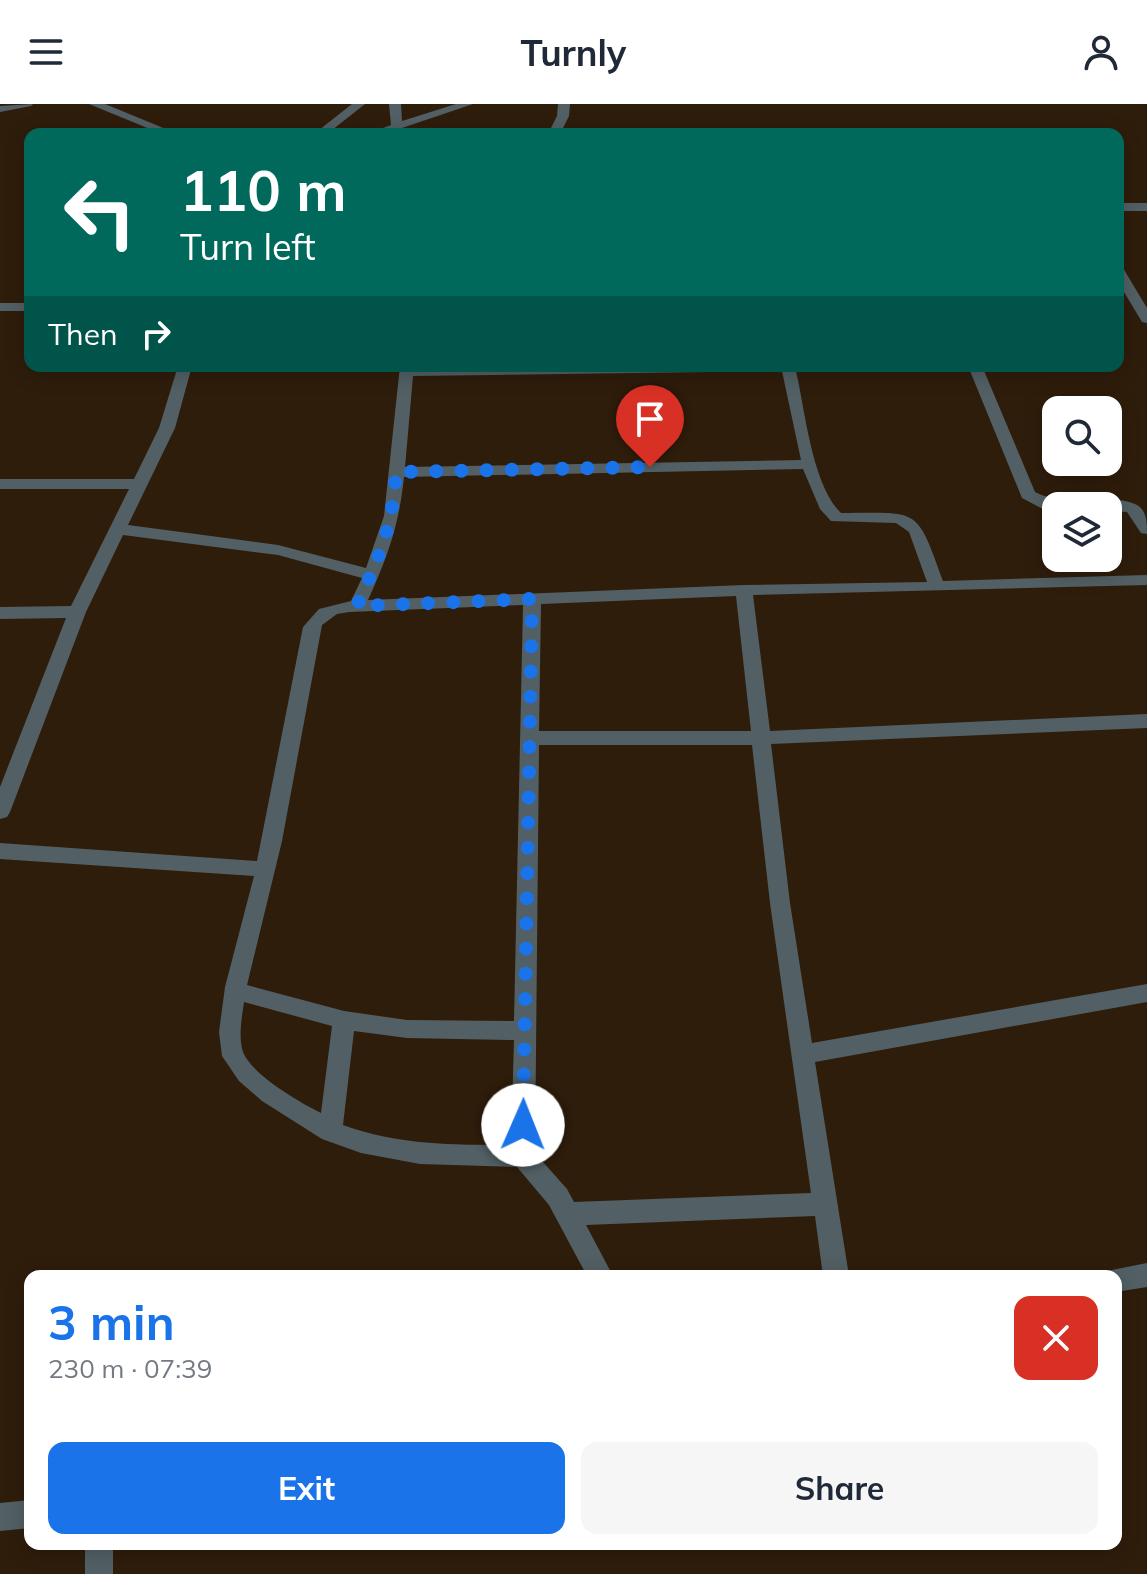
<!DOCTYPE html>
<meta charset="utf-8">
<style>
:root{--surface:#fff;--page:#f6f6f7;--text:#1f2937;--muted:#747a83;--accent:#1a73e8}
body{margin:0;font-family:Mulish,sans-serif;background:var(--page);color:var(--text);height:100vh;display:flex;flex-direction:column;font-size:30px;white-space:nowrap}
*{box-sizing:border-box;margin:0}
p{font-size:26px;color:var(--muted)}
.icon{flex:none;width:44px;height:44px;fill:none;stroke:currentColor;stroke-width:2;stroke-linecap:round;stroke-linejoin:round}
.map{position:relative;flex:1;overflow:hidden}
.sheet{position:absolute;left:24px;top:1166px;width:1098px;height:280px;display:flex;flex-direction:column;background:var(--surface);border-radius:16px;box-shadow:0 4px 20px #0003}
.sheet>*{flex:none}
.banner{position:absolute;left:24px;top:24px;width:1100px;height:244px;border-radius:16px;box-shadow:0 4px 20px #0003;background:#00695c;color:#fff;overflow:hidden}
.tools{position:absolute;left:1042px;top:292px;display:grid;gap:16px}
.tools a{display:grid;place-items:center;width:80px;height:80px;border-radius:16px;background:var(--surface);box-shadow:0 4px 20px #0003;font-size:40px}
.pin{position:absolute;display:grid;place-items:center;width:68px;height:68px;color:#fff;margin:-82px -34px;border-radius:50% 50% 50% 0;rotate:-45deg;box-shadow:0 0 8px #0007}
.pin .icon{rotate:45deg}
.me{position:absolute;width:88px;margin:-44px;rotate:1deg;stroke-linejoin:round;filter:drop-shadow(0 0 6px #0008)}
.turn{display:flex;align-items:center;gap:28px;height:168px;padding:0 24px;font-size:36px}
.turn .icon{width:104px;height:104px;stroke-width:2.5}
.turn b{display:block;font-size:56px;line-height:68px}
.then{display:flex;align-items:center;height:76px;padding:0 24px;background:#0003;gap:16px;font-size:30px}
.round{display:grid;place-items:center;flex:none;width:84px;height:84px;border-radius:16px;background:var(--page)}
.overview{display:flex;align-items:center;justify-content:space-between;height:136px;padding:0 24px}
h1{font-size:48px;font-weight:700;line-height:60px;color:var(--accent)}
.action{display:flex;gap:16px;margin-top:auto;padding:16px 24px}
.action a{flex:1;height:92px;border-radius:16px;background:var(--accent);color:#fff;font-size:32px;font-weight:700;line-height:92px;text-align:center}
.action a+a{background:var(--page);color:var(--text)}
header{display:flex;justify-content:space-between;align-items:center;height:104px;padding:0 24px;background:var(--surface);font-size:36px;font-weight:700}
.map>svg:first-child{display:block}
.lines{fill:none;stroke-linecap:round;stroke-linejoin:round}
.minor{fill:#526065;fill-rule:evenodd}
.route{stroke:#1a73e8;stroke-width:14;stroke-dasharray:0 25.2}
</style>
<header><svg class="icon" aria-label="menu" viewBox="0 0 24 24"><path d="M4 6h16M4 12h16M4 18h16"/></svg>Turnly<svg class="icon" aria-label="person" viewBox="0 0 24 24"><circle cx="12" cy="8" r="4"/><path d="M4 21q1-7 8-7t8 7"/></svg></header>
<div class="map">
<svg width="1147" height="1470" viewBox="0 0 1147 1470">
<rect width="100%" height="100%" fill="#2f1d0b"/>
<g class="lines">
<g class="minor">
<path d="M 33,0 L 31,2 L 0,8 L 0,2 Z"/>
<path d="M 89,0 L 105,0 L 178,30 L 162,30 Z"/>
<path d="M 352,0 L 365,0 L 327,30 L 314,30 Z"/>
<path d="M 389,0 L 401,0 L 402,17 L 456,0 L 473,0 L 402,24 L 403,30 L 367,30 L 391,21 Z"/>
<path d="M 558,0 L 570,0 L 569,12 L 560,30 L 548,30 L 557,12 Z"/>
<rect x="1118" y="99" width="29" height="8"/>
<path d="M 1118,163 L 1123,164 L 1147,204 L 1147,219 L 1142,218 L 1118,178 Z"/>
<rect x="0" y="199" width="30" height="8"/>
<path d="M 178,262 L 192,262 L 175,324 L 128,421 L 278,441 L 366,464 L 384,412 L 400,262 L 859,262 L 852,266 L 796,267 C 805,306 812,381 841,409 C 920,409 916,402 943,477 L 1147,471 L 1147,481 L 753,491 L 770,627 L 1147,610 L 1147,624 L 771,640 L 790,799 L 812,939 L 1147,880 L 1147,898 L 815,958 L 849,1172 L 823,1172 L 815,1112 L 586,1121 L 613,1172 L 587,1172 L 549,1101 L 517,1063 L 420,1060 L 361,1049 L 322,1035 L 262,997 L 239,977 L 222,952 L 219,928 L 225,883 L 254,772 L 0,755 L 0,739 L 257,757 L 303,523 L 319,505 L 351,497 L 362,474 L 278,451 L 123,431 L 86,508 L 10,708 L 7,713 L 0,715 L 0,683 L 66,514 L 0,515 L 0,503 L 71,502 L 129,385 L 0,385 L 0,375 L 134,375 L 159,324 ZM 782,267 L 801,356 L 405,363 L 413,272 ZM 803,365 L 820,405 L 831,417 L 896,419 L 909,428 L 927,478 L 744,481 L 368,496 C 388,452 399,421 404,373 ZM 736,492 L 751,627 L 539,627 L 541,500 ZM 523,501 L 514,917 L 407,916 L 344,907 L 247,881 L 282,737 L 322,521 L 337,510 L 349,508 ZM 539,641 L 752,641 L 770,799 L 811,1089 L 574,1098 L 567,1085 L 535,1049 ZM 244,898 L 332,922 L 321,1009 C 299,998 252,971 243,948 C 238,933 242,913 244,898 ZM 354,927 L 407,934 L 514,936 L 511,1041 C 454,1041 397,1041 343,1021 Z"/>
<path d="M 968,262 L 982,262 L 1035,388 C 1067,405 1111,387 1137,401 C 1147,407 1147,419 1147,430 L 1141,429 L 1127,408 L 1108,407 L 1108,402 L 1056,402 L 1056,406 L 1041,404 L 1022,394 Z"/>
<path d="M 1147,1159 L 1147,1183 L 1116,1188 L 1116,1172 L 1105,1172 L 1107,1167 Z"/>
<path d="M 30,1396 L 30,1424 L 0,1427 L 0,1399 Z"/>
<rect x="85" y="1440" width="28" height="30"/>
</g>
</g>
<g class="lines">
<path class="route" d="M 523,1021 L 532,495 L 357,502 C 380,450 392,426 396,368 L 650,363"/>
</g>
</svg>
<div class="tools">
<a><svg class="icon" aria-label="search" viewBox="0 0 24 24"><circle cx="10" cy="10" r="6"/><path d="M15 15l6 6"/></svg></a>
<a><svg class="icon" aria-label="layers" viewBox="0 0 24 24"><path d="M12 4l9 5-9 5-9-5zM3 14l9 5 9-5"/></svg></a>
</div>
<div class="pin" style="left:650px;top:363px;background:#d93025"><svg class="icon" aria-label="arrive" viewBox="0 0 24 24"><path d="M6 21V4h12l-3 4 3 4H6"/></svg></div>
<svg class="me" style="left:523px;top:1021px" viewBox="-20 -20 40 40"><circle r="19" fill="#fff"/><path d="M0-13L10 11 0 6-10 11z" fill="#1a73e8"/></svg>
<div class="banner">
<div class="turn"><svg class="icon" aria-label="left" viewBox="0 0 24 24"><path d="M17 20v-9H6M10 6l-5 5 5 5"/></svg><div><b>110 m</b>Turn left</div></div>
<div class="then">Then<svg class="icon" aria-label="right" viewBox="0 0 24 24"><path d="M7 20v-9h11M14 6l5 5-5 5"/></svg></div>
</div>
<section class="sheet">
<div class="overview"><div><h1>3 min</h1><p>230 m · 07:39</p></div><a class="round" style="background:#d93025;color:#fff"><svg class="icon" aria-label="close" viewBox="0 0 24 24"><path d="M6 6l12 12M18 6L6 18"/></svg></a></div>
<div class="action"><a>Exit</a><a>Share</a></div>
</section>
</div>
